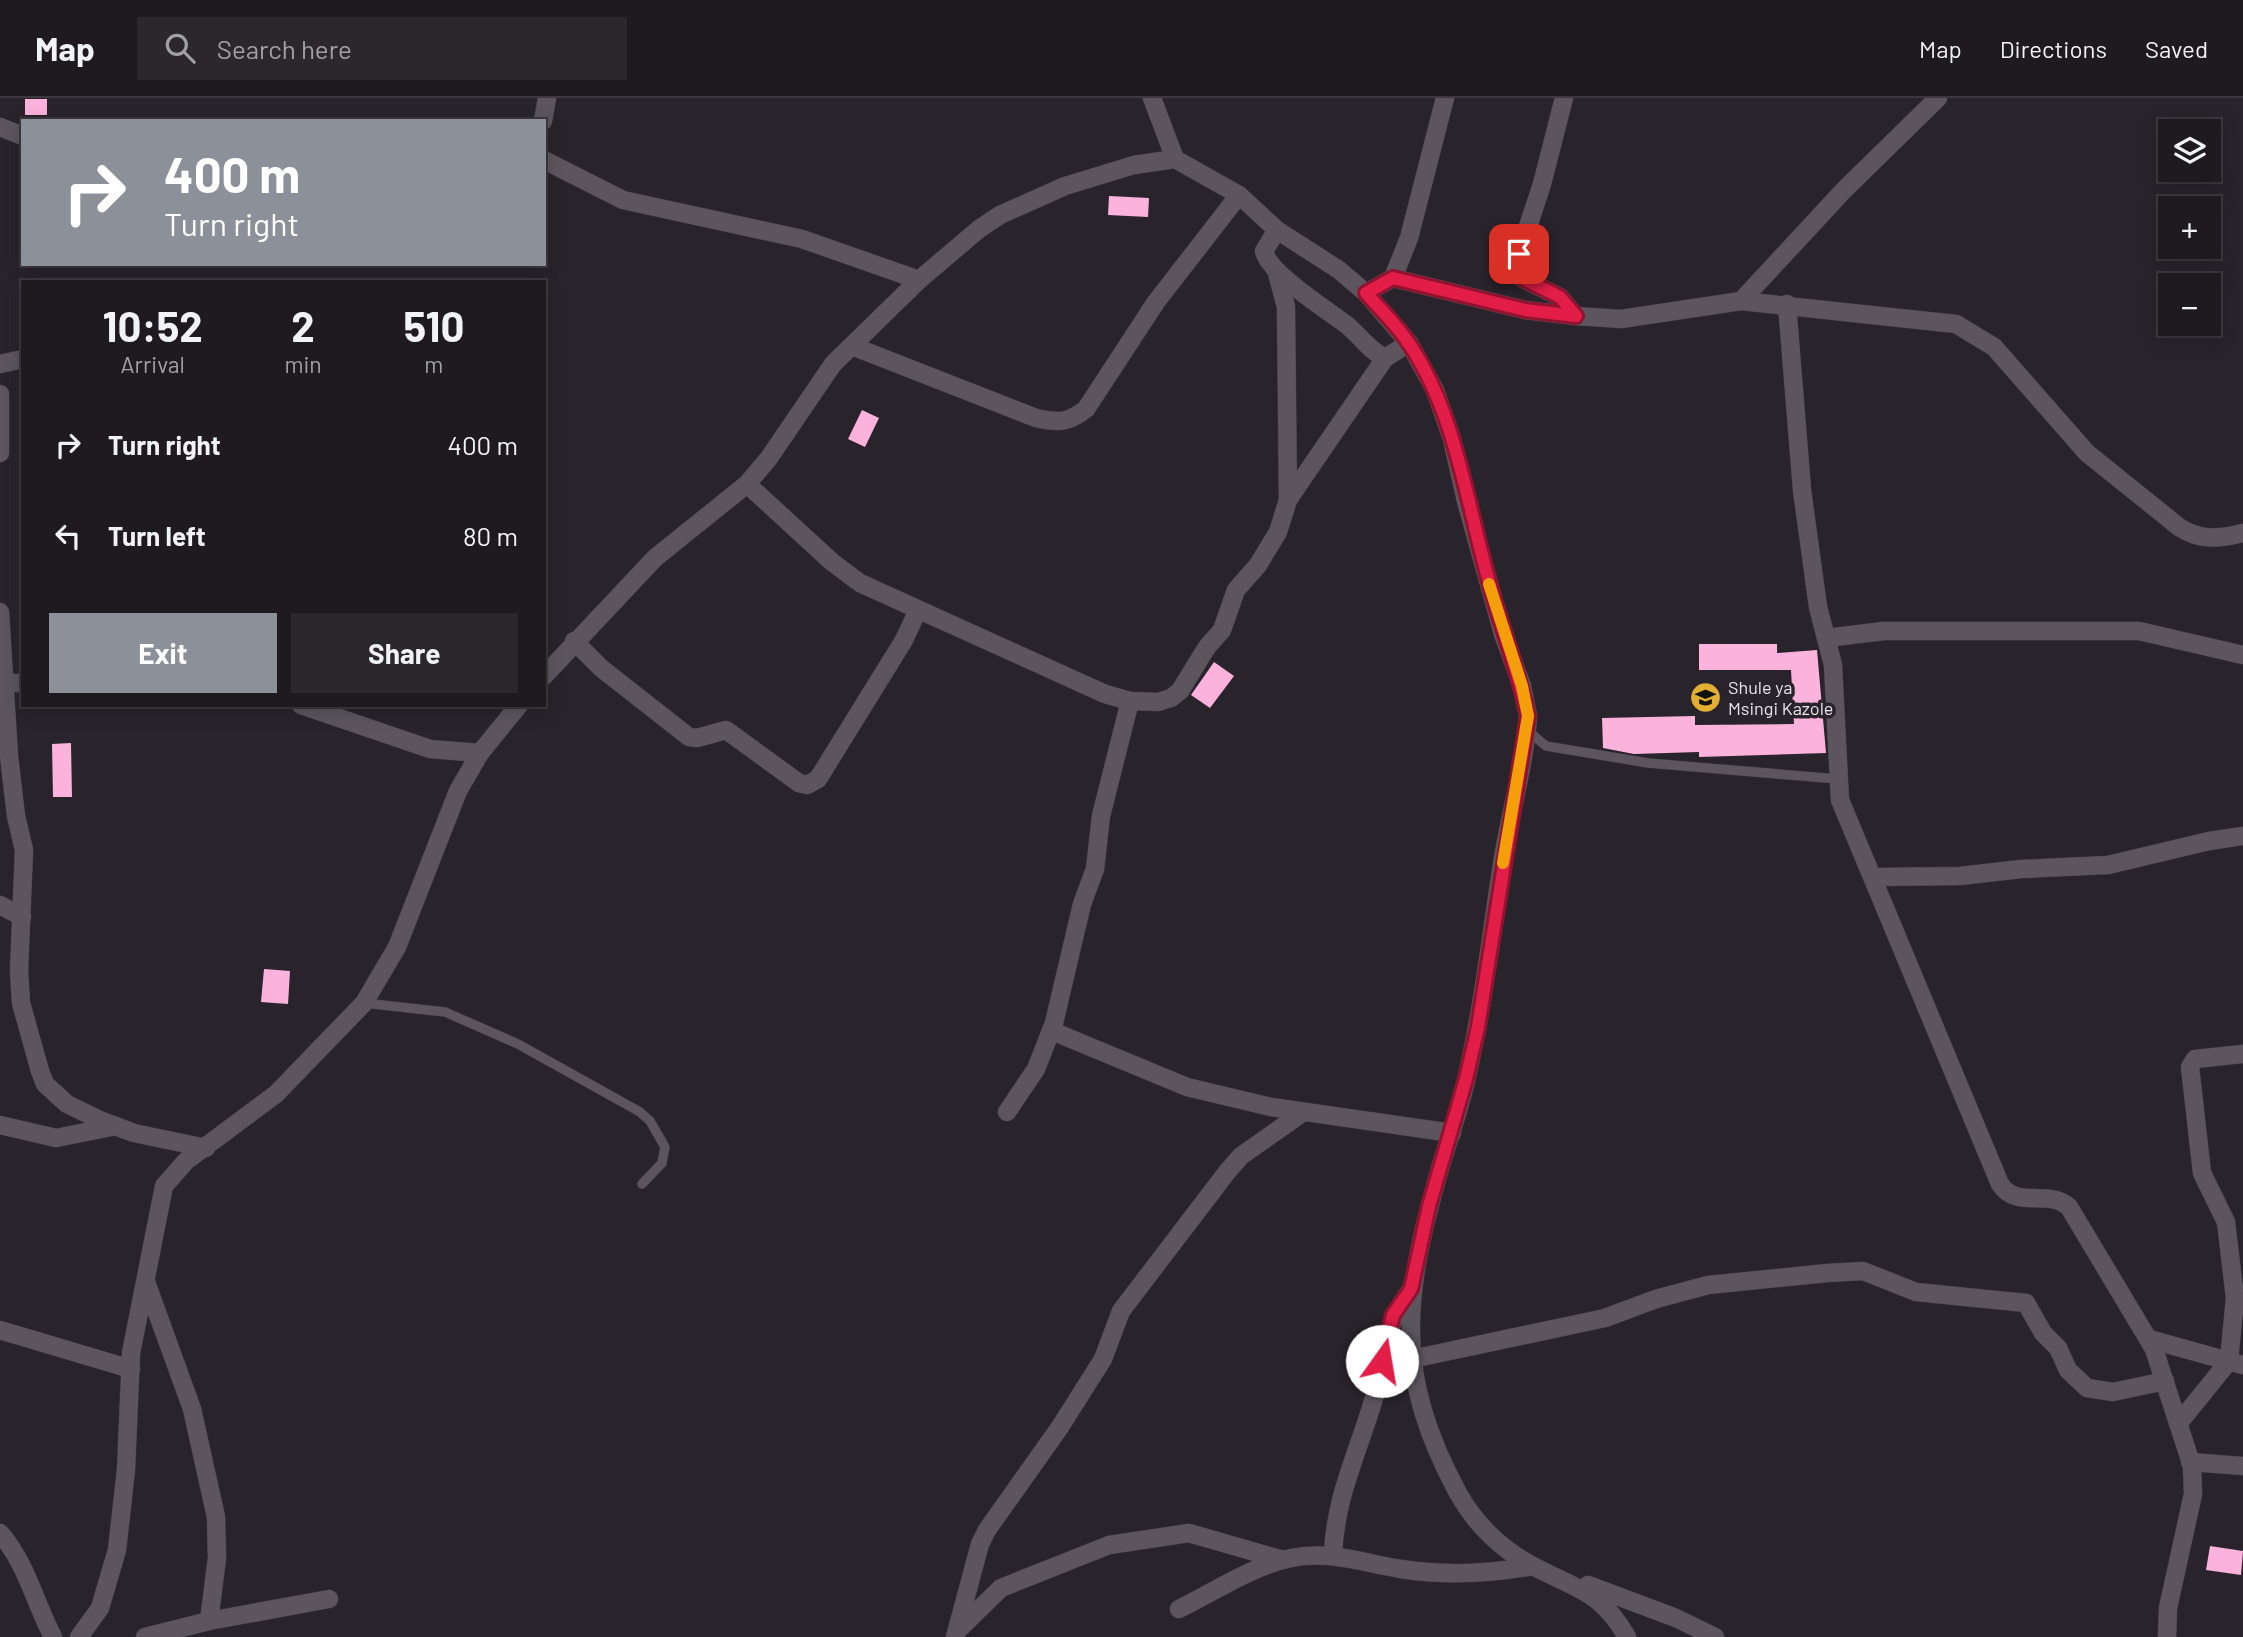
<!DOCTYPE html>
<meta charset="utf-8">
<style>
:root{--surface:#1f1a20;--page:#2c272d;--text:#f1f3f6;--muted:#a1a1a5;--line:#3c383e;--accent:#8c9099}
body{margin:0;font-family:Barlow,sans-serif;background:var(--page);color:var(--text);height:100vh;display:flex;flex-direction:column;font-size:26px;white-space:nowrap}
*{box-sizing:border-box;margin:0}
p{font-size:23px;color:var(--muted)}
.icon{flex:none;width:38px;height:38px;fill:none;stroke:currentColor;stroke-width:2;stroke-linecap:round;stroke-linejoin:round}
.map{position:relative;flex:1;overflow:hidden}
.sheet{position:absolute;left:21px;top:182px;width:525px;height:427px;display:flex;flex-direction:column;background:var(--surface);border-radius:0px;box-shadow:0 4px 18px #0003,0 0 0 2px var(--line)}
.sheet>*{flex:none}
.hud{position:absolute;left:21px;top:21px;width:525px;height:147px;border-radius:0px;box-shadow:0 4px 18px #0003,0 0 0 2px var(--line);background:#8c9099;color:#fff;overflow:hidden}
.buttons{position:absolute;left:2158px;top:21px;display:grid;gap:14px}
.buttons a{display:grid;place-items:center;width:63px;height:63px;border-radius:0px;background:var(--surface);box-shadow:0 4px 18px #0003,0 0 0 2px var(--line);font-size:35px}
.pin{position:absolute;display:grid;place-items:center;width:60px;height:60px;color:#fff;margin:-30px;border-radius:14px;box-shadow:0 4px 10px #0006}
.me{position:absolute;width:77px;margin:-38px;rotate:13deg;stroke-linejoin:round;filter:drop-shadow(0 0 5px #0008)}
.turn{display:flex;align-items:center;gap:24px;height:147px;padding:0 28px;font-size:32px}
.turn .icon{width:91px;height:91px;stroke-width:2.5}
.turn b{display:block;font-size:49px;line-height:60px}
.eta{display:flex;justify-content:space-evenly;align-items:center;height:119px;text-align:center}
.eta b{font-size:42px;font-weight:700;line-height:49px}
.action{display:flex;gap:14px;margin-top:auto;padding:14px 28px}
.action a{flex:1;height:80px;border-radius:0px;background:var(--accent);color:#fff;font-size:28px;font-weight:700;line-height:80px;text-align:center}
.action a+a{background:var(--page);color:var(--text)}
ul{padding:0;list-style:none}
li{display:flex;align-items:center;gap:21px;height:91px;padding:0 28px}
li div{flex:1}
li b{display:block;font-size:26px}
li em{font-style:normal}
header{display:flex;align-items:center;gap:42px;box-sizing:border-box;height:98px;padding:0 35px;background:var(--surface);border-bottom:2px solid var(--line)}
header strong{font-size:33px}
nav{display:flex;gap:38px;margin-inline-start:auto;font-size:24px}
.search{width:490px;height:63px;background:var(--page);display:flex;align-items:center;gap:18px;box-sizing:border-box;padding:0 24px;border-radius:0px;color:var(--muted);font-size:26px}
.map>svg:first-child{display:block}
.building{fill:#fbb2dd}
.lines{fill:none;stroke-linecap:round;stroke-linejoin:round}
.service-casing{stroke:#464047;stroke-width:10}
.minor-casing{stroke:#464047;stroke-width:19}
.service{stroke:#5c555e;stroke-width:9}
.minor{stroke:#5c555e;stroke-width:18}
.route-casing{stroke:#92132f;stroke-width:18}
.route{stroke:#e11d48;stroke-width:12}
.slow{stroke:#f59e0b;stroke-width:12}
.labels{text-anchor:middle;stroke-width:7;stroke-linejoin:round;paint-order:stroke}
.poi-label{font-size:18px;fill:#e9e5ea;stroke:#29232b;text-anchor:start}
</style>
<header>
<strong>Map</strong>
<div class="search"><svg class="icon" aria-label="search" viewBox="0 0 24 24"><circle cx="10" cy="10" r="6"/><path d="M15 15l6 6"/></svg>Search here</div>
<nav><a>Map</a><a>Directions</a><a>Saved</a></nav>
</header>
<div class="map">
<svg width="2243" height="1539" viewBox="0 0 2243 1539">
<rect width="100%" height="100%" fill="#29232b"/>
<g class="building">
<rect x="25" y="1" width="22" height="16"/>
<path d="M 1109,98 L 1149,100 L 1148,119 L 1108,117 Z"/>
<path d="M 862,312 L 879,320 L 865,349 L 848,341 Z"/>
<path d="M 1699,546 L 1777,546 L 1777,555 L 1817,552 L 1826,655 L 1699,659 L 1699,654 L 1634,656 L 1603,650 L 1602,620 L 1695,618 L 1695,627 L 1794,626 L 1791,572 L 1699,572 Z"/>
<path d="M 1214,564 L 1234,578 L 1210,610 L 1191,597 Z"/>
<path d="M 71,645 L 72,699 L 53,699 L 52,646 Z"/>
<path d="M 264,871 L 290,873 L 288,906 L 261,904 Z"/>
<path d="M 2210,1448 L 2243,1453 L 2241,1477 L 2206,1472 Z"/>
</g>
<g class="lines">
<defs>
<g id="service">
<path d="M 1528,633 L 1546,648 L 1648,665 L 1838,681"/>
<path d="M 364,905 L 445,914 L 518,946 L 640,1014 L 650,1023 L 665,1049 L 662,1065 L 642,1086"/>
</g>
<g id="minor">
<path d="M 1152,0 L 1175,61"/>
<path d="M 1564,0 L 1542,86 L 1519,156 L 1519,172 L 1523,181 L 1560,199 L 1575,218"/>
<path d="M 543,23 L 547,0"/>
<path d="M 0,29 L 23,38"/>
<path d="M 544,62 L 623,102 L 802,141 L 919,182"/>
<path d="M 1277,132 L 1264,153 C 1268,175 1329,213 1348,228 C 1361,239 1370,253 1385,260"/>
<path d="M 1277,175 L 1286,209 L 1288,402"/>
<path d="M 1393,180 L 1409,140 L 1445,0"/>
<path d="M 1366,195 L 1393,180 L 1525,212 L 1575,218 L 1621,221 L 1741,203 L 1956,226 L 1994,249 L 2087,355 L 2179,429 C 2200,443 2219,441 2243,435"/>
<path d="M 1741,203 L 1844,92 L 1938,0"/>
<path d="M 1787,206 L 1802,392 L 1818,509 L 1833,567 L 1840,702 L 2000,1086 C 2017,1112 2048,1090 2069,1109 L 2154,1251 L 2192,1368 L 2193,1396 L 2168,1510 L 2167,1539"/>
<path d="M 852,248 L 1036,320 C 1058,325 1068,325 1086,311 L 1156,204 L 1239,97"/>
<path d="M 0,266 L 23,261"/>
<path d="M 0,296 L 0,355"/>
<path d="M 747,386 L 832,464 L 860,485 L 1105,596 L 1130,603 L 1158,604 L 1171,600 L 1180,593 L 1207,549 L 1222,532 L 1236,492 L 1258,467 L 1278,434 L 1288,402 L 1385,260 L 1409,245"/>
<path d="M 0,514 L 9,658 L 16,718 L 24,752 L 19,873 L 21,905 L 40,973 L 45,986 L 67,1006 L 102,1023 L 134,1035 L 206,1050"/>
<path d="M 1826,540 L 1884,533 L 2139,533 L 2243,557"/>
<path d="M 574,543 L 601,570 L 689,639 L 697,640 L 726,632 L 799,685 L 807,687 L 818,681 L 904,542 L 918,512"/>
<path d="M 544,578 L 655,460 L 747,386 L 769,360 L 833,266 L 919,182 L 979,131 L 1000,117 L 1065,88 L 1134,67 L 1175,61 L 1239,97 L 1277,132 L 1339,172 L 1366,195 L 1409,245 L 1435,292 L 1452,341 L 1466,403 L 1503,536 L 1522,588 L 1528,618 C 1525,663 1512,709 1504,754 C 1492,828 1484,904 1467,978 C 1460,1011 1448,1042 1439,1074 C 1403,1200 1394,1277 1458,1395 C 1475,1426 1502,1452 1533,1468 C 1576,1491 1601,1493 1627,1539"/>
<path d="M 3,585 L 23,585"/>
<path d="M 301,607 L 430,651 L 480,655"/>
<path d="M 1873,779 L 1960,778 L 2021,771 L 2108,767 L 2209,743 L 2243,738"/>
<path d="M 0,807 L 22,819"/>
<path d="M 1052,933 L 1187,989 L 1271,1009 L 1452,1035"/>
<path d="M 1007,1014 L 1036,971 L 1054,925 L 1082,806 L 1095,771 L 1101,718 L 1130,603"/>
<path d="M 0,1027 L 56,1040 L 116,1028"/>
<path d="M 146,1184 L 192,1311 L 216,1419 L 217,1460 L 209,1523"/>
<path d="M 0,1232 L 131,1271"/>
<path d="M 2149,1241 L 2243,1267"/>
<path d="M 1412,1261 L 1605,1220 L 1656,1201 L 1708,1187 L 1827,1175 L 1863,1173 L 1916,1194 L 2026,1205 L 2043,1235 L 2058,1250 L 2068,1272 L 2087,1290 L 2113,1294 L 2165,1283"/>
<path d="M 2178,1326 L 2229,1263 L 2235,1200 L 2226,1124 L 2202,1075 L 2190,969 L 2195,961 L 2243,956"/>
<path d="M 2190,1364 L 2243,1368"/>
<path d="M 0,1435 C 27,1466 34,1503 53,1539"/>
<path d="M 1333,1457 C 1335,1399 1358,1355 1374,1300 C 1385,1259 1383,1231 1409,1194"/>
<path d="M 1588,1487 L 1676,1520 L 1715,1539"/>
<path d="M 1179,1511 C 1214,1494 1252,1468 1291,1460 C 1330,1452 1363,1465 1401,1471 C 1446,1478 1489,1476 1533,1468"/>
<path d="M 960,1530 L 1001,1490 L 1109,1447 L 1189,1435 L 1283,1462"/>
<path d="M 79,1539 L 100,1510 L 117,1452 L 126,1372 L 131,1255 L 164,1088 L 186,1063 L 276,996 L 364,905 L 397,849 L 458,693 L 480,655 L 519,607"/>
<path d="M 145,1539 L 209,1523 L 329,1501"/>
<path d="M 955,1539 L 980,1446 L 987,1432 L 1060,1329 L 1103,1261 L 1121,1213 L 1227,1074 L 1241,1058 L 1302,1015"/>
</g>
</defs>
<use href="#service" class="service-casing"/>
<use href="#minor" class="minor-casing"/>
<use href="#service" class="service"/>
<use href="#minor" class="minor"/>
</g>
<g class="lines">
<defs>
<path id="route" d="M 1382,1263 L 1393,1217 L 1411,1191 L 1429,1108 L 1466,981 L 1478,929 L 1528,618 C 1518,571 1500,526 1488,480 C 1466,401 1455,313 1408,244 C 1396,226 1380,211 1366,195 L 1393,180 L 1525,212 L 1576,218 L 1560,199 L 1524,181 L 1519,156"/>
</defs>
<use href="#route" class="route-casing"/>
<use href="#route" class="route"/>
<path class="slow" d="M 1489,486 L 1522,588 L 1528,618 L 1503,765"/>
</g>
<defs>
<symbol id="school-disc" viewBox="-11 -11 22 22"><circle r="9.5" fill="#e3ae34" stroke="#29232b"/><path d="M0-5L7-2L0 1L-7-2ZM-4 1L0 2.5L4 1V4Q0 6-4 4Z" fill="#111"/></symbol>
</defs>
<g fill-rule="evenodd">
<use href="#school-disc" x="1688" y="582" width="35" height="35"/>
</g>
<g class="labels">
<g class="poi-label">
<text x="1728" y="596">Shule ya<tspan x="1728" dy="21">Msingi Kazole</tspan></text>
</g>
</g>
</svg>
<div class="buttons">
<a><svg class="icon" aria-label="layers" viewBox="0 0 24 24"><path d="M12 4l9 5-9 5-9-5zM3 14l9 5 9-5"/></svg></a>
<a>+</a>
<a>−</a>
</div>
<div class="pin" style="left:1519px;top:156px;background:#d93025"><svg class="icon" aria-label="arrive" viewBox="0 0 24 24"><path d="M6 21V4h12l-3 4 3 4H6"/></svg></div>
<svg class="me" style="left:1382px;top:1263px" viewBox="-20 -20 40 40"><circle r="19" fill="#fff"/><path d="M0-13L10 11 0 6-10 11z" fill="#e11d48"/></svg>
<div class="hud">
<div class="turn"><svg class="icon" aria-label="right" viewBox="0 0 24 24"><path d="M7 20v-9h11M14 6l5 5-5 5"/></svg><div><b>400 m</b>Turn right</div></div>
</div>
<section class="sheet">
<div class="eta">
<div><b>10:52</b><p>Arrival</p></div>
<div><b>2</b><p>min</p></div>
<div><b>510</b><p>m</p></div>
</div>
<ul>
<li><svg class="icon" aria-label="right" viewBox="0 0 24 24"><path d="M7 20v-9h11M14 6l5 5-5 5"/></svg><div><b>Turn right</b></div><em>400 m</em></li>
<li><svg class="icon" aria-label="left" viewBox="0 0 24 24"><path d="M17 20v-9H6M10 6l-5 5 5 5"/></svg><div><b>Turn left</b></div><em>80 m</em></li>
</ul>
<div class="action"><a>Exit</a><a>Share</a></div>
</section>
</div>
